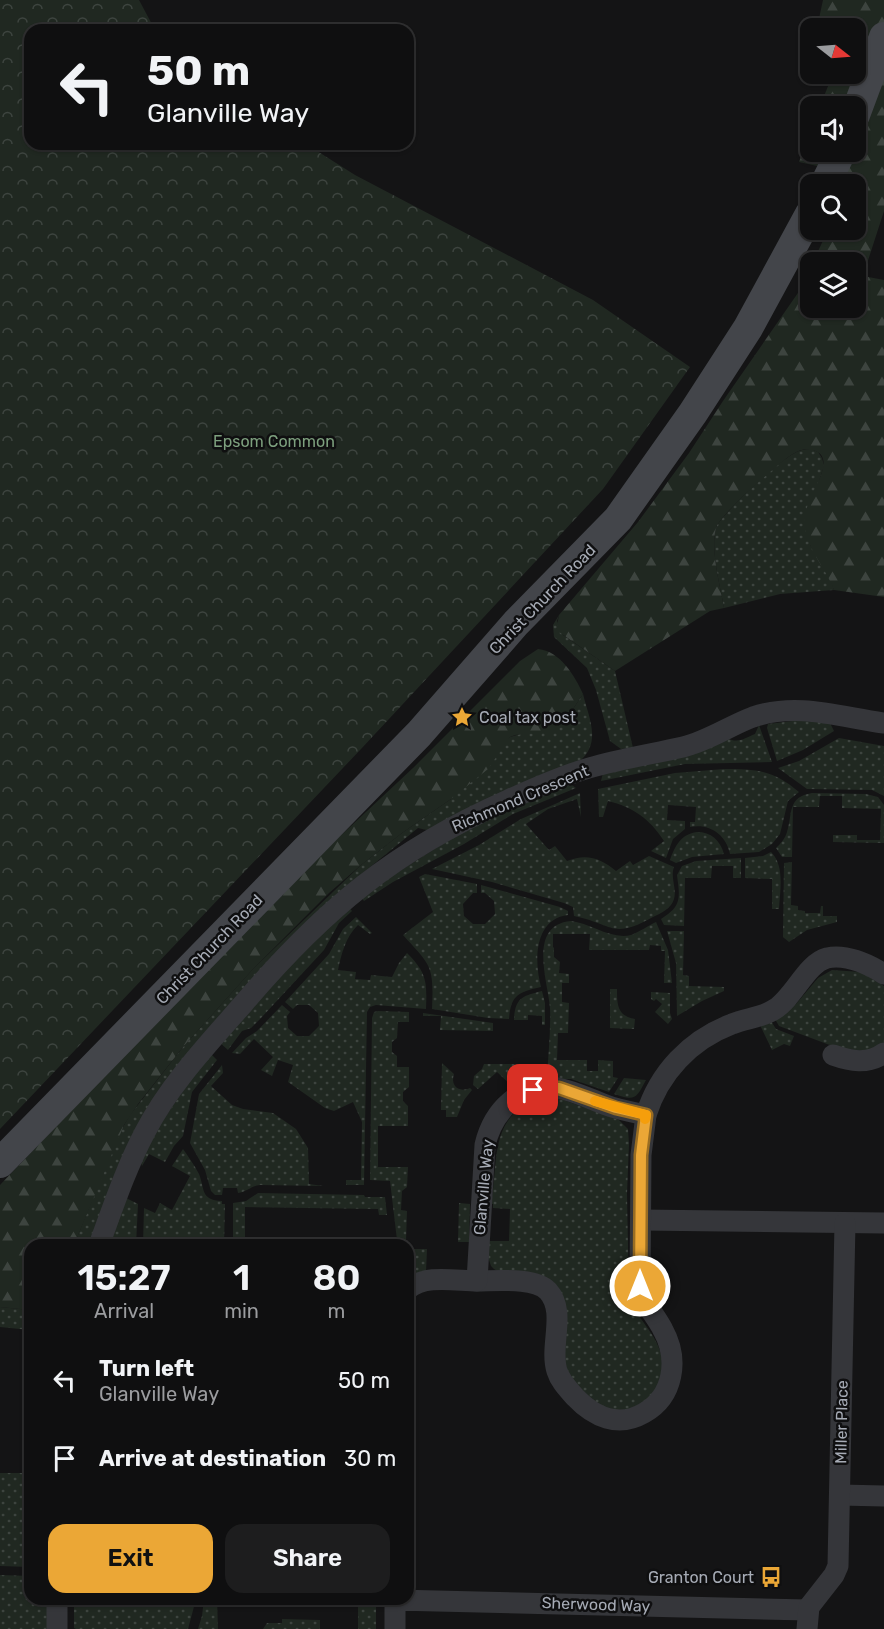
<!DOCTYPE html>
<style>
:root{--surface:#0f0f10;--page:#1d1d1e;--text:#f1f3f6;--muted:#9b9c9f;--line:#2f2f30;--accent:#eba736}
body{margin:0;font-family:Rubik,sans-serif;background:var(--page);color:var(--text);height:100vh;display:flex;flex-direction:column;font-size:22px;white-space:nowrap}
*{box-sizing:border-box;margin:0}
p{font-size:20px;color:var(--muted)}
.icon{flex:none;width:33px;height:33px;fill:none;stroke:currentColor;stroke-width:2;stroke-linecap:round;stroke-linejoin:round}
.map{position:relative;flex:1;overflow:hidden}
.side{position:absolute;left:24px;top:1239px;width:390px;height:366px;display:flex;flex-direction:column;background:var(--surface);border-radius:18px;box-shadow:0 2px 4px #0004,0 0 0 2px var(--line)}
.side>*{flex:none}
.top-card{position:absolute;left:24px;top:24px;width:390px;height:126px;border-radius:18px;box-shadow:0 2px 4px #0004,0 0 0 2px var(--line);background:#0f0f10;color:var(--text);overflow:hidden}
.needle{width:39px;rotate:107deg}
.controls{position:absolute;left:800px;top:18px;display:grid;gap:12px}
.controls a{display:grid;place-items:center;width:66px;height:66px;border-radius:12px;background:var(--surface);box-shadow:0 2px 4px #0004,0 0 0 2px var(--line);font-size:30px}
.pin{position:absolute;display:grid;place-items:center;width:51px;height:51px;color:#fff;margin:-26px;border-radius:12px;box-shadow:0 3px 9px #0006}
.me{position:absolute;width:66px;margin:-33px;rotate:0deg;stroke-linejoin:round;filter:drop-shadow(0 0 4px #0008)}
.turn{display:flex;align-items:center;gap:21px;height:126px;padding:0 24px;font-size:27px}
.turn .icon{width:78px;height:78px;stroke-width:2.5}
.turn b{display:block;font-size:42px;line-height:51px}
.eta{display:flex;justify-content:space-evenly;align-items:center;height:102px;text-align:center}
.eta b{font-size:36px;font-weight:600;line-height:42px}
.cta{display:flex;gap:12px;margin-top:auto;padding:12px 24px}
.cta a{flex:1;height:69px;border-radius:18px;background:var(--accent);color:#111;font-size:24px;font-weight:600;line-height:69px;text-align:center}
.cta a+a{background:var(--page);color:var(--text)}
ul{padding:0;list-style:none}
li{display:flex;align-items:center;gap:18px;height:78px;padding:0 24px}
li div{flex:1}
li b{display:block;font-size:22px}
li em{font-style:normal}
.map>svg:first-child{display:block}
.grass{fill:url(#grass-dots)}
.forest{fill:url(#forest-firs)}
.park{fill:url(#park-crowns)}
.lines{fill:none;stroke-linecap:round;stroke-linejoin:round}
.street{stroke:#35363a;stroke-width:21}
.secondary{stroke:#43454a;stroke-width:30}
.route-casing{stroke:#996d23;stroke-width:15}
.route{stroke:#eba736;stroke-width:10}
.slow{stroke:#f59e0b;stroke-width:10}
.labels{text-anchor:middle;stroke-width:5;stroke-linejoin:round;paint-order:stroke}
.park-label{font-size:16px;fill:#7da07e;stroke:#0f0f10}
.street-label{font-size:16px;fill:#a6abb5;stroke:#0f0f10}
.poi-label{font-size:16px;fill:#a6abb5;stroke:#0f0f10;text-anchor:start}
</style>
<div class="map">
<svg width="884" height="1629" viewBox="0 0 884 1629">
<defs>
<pattern id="grass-dots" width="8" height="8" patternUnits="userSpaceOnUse" patternTransform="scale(1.5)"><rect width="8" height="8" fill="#202821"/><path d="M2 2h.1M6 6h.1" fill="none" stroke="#3d443f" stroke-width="1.8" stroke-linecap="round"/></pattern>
<pattern id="forest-firs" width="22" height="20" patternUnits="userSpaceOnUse" patternTransform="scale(1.5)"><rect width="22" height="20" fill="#202821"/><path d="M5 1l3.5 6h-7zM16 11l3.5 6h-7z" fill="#3d443f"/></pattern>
<pattern id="park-crowns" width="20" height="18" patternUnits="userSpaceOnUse" patternTransform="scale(1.5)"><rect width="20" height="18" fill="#202821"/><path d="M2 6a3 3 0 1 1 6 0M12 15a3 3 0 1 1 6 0" fill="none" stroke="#3d443f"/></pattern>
</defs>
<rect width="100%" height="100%" fill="#141415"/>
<g class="grass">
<path d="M 811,449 L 818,452 L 822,458 L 824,466 L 818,484 L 810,545 L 829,575 L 834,590 L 780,594 L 724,608 C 720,584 709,547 717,525 C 730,507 774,465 793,454 C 799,450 805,449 811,449 Z"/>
<path d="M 559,615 L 557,621 L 563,635 L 615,671 L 633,748 L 621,749 L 610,741 L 596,690 L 587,668 L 554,637 L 553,625 Z"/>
<path d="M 583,694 C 589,719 602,742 579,762 L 431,831 L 418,828 L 331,899 L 207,1035 L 92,1245 L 74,1245 L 119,1134 L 130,1115 L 183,1047 L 253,969 L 361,865 L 402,833 L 451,799 L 510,737 L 565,721 Z"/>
<path d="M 801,720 L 830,723 L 834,731 L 803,750 L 777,761 L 767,728 L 768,724 Z"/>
<path d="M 759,725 L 772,762 L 685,764 L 601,781 L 603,773 L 727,738 C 738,744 745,738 755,734 Z"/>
<path d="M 839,738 L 884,746 L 884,796 L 872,790 L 807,789 L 778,768 L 799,761 Z"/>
<path d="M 724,769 C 757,769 773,770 799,792 L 788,801 L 780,834 L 772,844 L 759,852 L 730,854 C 726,834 709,823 690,827 L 690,822 L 695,822 L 696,807 L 668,805 L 667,820 L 685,821 L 685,829 L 673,839 L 666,858 L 651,851 L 664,841 C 650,819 633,807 608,801 L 603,817 L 599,817 L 598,789 L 675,773 Z"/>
<path d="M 569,783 L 576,788 L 513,814 L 464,844 L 393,882 L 364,901 L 360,896 L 468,828 Z"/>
<path d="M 580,793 L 581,817 L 577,799 L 548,809 L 526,824 L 549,850 L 555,846 L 567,861 C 586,853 601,858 616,871 L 630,861 L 633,865 L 649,856 L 674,867 C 670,878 677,888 674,899 C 671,909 661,913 653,917 C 612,940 613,924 574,916 L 573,907 L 564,903 L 492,882 L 432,869 L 479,845 L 521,819 Z"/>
<path d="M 812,793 L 866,794 L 878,797 L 884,805 L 884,843 L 833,842 L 833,835 L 857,835 L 857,840 L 880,840 L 881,809 L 842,808 L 842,796 L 820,796 L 819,807 L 793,807 L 792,857 L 782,857 L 776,848 C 781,843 785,839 787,832 C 793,813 787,797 812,793 Z"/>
<path d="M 697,832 C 711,832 720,840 724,854 L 692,857 L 676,863 L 670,860 C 675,846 681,834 697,832 Z"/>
<path d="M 771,852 C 785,866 780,890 779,909 L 772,909 L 772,879 L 745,878 L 745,858 L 763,856 Z"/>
<path d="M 741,858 L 741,878 L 733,878 L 733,866 L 712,866 L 711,878 L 685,878 L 684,926 L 664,925 L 661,919 C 682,906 680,898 677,875 L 682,866 L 696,861 Z"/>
<path d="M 792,862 L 791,905 L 798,906 L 798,910 L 805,911 L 805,913 L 820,913 L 821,906 L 823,906 L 823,916 L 837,916 L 837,922 L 807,930 L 789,942 L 783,937 L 784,863 Z"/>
<path d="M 425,874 L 477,884 L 477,893 L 473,893 L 463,904 L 464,916 L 473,924 L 485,924 L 495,914 L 494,901 L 485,893 L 481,893 L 481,885 L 560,907 L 568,911 L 568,915 C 534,919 534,961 541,987 C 518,992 511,995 509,1019 L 488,1018 L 432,1009 C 434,965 431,966 403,935 L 433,912 L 419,877 Z"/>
<path d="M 347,905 L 352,911 L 339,923 L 324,950 L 261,1018 L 251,1028 L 242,1031 L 228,1050 L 218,1041 Z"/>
<path d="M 356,917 L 372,933 L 370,934 L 358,925 C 346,936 341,955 338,970 L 356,972 L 355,979 L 370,980 L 371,975 L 392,977 L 399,963 L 407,953 C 427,973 427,982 426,1009 L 376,1005 L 370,1007 L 367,1012 L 364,1185 L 346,1185 L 346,1180 L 361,1180 L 362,1122 L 353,1102 L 334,1111 L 325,1108 L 288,1082 L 293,1065 L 278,1060 L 272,1076 L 261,1070 L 273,1057 L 254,1039 L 240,1054 L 232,1053 L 246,1038 L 257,1031 L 282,1005 L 290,1012 L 287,1016 L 288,1028 L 297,1036 L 309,1036 L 319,1026 L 318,1013 L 309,1005 L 297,1005 L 293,1009 L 285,1002 L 329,954 L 343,929 Z"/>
<path d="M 571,921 C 590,923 611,940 631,935 C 639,932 648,926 656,922 L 668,950 L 672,983 L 664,983 L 665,951 L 661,951 L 661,946 L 650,945 L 649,950 L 589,950 L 590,934 L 553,934 L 553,947 L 554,948 L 554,957 L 560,962 L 559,973 L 569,974 L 569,983 L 562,983 L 562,1002 L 569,1003 L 568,1033 L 558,1033 L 557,1060 L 587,1060 L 587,1071 L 598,1071 L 598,1060 L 613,1061 L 613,1077 L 618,1078 L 609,1092 L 571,1079 L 547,1079 C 548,1056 551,1031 550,1008 C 548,981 527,925 571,921 Z"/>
<path d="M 667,931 L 684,931 L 683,975 L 689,976 L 689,986 L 724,987 L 724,991 L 702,1001 L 677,1016 L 676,963 Z"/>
<path d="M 832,970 L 861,972 L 884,986 L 884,1043 L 866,1052 L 835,1047 L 779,1026 L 775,1019 L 796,1004 L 818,978 Z"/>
<path d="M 610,989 L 617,989 C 617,1004 617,1016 635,1019 L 634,1029 L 610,1028 Z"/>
<path d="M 542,991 L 545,1003 L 545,1025 L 542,1025 L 542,1016 L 528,1015 L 528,1020 L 514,1020 C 515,997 523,996 542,991 Z"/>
<path d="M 651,992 L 670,993 L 670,1013 L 672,1019 L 668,1024 L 655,1012 L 662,1004 L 656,999 L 654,1001 L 651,999 Z"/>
<path d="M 378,1011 L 409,1012 L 409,1022 L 398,1022 L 397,1038 L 392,1042 L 392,1052 L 397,1056 L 397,1067 L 409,1067 L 409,1087 L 403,1092 L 403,1101 L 408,1106 L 408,1126 L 378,1126 L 378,1167 L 408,1167 L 407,1187 L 402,1191 L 401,1210 L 407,1211 L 406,1241 L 397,1240 L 390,1181 L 370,1180 L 372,1018 L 374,1012 Z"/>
<path d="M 423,1013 L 493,1023 L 493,1031 L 440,1030 L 441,1016 L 423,1016 Z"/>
<path d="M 771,1021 L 776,1029 L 794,1036 L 790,1046 L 784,1044 L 772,1050 L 760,1025 Z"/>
<path d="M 209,1052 L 217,1060 L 192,1092 L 183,1136 L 174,1146 L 165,1162 L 149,1154 L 142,1166 L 139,1156 Z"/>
<path d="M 442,1063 L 454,1074 C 450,1086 459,1093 470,1088 L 472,1090 L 464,1100 L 457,1117 L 446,1117 L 446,1110 L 441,1110 Z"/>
<path d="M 484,1064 L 518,1064 L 518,1085 L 513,1087 L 497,1072 L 478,1089 L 473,1085 L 474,1076 L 482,1069 Z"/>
<path d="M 222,1065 L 223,1073 L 211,1086 L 232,1105 L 243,1109 L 273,1113 L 296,1129 L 308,1148 L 309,1184 L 323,1186 L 260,1185 C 251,1186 247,1192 238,1193 L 237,1188 L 223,1188 L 222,1195 L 215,1195 L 211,1191 L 205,1170 L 190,1143 L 199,1094 Z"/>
<path d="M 624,1078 L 646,1080 C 636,1099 635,1101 614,1094 Z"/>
<path d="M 539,1098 L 558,1098 L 619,1120 L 628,1129 L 629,1144 L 627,1194 L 629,1296 C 638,1323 661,1335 663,1366 C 664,1375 658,1389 651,1395 C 647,1399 642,1405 637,1407 C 611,1421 576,1393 567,1369 C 561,1352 565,1328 565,1309 L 494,1269 L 491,1266 L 488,1257 L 488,1241 L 509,1241 L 510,1209 L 493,1208 L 493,1204 L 491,1204 C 499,1161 488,1117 539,1098 Z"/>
<path d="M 183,1149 C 188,1156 195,1166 199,1174 C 205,1189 200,1200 222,1201 L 222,1204 L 225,1204 L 224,1245 L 143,1245 L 144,1208 L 155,1213 L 160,1203 L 172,1210 L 190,1176 L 172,1166 Z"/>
<path d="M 258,1193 L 364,1195 L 365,1197 L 385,1197 L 387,1215 L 379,1215 L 378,1209 L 245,1207 L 245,1239 L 263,1239 L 263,1241 L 233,1241 L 233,1203 L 246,1201 Z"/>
<path d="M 126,1198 L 138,1204 L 136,1245 L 103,1245 Z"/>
<path d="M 459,1203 L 470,1204 L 469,1242 L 458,1242 Z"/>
<path d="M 408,1249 L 427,1249 L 426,1272 L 408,1278 Z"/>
<path d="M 0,1307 L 30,1310 L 30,1330 L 0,1327 Z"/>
<path d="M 0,1473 L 30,1473 L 30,1567 L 0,1566 Z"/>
<path d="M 0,1575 L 30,1576 L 30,1599 L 52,1599 L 52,1629 L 0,1629 Z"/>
<path d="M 74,1599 L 196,1599 L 188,1629 L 76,1629 L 74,1628 Z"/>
<path d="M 204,1599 L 217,1599 L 218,1629 L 198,1629 L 202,1616 Z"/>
<rect x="358" y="1599" width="18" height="30"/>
<path d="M 282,1619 L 320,1620 L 320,1629 L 263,1629 L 267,1623 L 282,1623 Z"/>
</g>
<g class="forest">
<path d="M 823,0 L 884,0 L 884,211 L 863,276 L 884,280 L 884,597 L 834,590 C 827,570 810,553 806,533 C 803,521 806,507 811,497 C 816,485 836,455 812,450 C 801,447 791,455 783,461 C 763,478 732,504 717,525 C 709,547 720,584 724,608 L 710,611 L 615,671 L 559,632 L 557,626 L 559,615 L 638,522 L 689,453 L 723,401 L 800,290 L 810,268 L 810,308 L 855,308 L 855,262 L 813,262 L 828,230 L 855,230 L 855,184 L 849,184 L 854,174 L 799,162 L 810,133 L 810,152 L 855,152 L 855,106 L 820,106 L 833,74 L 855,74 L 855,28 L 817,28 Z"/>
<path d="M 538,649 C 560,651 575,676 583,694 L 565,721 L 554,731 L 515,735 L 510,737 L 488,769 L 451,799 L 402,833 L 361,865 L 329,893 L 253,969 L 183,1047 L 138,1104 L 124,1125 L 74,1245 L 30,1245 L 30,1310 L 0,1307 L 0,1185 L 275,897 L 413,768 L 520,661 Z"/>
</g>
<path class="park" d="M 0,0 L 139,0 L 155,30 L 30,30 L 30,144 L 306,144 L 355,175 L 593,300 L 690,367 L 603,489 L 361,749 L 0,1129 Z"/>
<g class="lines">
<g class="street">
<path d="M 833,1055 C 850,1061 868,1065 884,1053"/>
<path d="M 641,1220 L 884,1223"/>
<path d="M 99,1245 C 113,1207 126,1168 145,1132 C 170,1084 209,1043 244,1003 C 324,909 395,850 508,800 C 535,788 561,776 589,768 C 620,759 652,754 683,747 C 708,741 729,726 753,717 C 797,702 840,717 884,723"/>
<path d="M 477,1281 C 496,1281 535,1277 548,1291 C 567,1312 549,1346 557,1371 C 560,1381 568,1389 575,1397 C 594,1417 618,1428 644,1413 C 674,1396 679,1359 663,1330 C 655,1314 643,1304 640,1286 L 641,1155 L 646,1115"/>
<path d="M 408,1289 C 425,1274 456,1281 477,1281 L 485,1145 C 493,1111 520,1083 558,1088 C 574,1091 590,1099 606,1105 C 619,1110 633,1112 646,1115 C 659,1073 690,1040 732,1024 C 746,1018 762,1018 775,1009 C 794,997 807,963 827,958 C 847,954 868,964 884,974"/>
<path d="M 840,1495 L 884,1496"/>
<path d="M 57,1629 L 57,1599"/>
<path d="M 395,1629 L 395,1600 L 808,1610"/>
<path d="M 807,1629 L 809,1607 L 834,1575 L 838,1566 L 845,1223"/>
</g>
<g class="secondary">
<path d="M 855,115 L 884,37"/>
<path d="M 825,184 L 841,152"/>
<path d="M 0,1163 L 419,734 L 516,623 L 618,519 L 693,413 L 748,328 L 810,214"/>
</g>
</g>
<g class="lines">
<defs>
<path id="route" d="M 533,1090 L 559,1088 L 616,1108 L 646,1115 L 641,1155 L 640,1286"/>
</defs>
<use href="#route" class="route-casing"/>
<use href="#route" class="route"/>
<path class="slow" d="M 595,1101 L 646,1115 L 645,1119"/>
</g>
<defs>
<symbol id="sight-bare" viewBox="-9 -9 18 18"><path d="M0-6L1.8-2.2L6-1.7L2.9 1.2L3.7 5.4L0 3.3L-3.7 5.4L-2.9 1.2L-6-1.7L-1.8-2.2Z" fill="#eba736" stroke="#0f0f10" stroke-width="2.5" paint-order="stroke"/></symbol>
<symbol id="bus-bare" viewBox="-9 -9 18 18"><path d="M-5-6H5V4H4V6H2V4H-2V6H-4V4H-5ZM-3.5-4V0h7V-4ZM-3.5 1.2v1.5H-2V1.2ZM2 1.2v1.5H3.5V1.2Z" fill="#eba736" stroke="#0f0f10" stroke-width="2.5" paint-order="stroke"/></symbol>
</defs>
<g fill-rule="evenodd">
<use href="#sight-bare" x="447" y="702" width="30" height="30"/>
<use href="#bus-bare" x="756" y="1562" width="30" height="30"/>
</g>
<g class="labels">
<g class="park-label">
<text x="274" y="447">Epsom Common</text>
</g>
<g class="street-label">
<text transform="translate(542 599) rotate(-46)" y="6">Christ Church Road</text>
<text transform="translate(520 798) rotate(-23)" y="6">Richmond Crescent</text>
<text transform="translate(209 949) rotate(-46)" y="6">Christ Church Road</text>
<text transform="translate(483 1187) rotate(-85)" y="6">Glanville Way</text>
<text transform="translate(841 1422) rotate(-89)" y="6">Miller Place</text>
<text transform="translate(596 1604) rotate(2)" y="6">Sherwood Way</text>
</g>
<g class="poi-label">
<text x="479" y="723">Coal tax post</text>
<text x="754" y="1583" text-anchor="end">Granton Court</text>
</g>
</g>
</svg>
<div class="controls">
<a><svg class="needle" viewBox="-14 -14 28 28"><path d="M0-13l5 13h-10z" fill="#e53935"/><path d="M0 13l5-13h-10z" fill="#9b9c9f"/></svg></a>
<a><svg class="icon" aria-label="sound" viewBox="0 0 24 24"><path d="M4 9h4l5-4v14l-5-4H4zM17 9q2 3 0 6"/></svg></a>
<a><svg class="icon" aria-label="search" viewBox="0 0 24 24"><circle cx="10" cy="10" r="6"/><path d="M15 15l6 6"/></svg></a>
<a><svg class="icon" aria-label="layers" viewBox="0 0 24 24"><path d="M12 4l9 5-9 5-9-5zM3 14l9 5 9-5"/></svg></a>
</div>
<div class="pin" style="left:533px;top:1090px;background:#d93025"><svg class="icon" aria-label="arrive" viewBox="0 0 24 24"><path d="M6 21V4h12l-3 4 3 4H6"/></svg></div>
<svg class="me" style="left:640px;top:1286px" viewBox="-20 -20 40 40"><circle r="17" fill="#eba736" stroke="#fff" stroke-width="3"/><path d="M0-11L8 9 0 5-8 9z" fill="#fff"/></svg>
<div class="top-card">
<div class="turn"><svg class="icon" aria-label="left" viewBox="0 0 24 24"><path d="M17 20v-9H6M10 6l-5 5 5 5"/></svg><div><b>50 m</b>Glanville Way</div></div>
</div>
<section class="side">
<div class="eta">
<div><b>15:27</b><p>Arrival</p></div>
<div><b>1</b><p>min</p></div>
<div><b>80</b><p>m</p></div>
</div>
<ul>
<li><svg class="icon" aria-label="left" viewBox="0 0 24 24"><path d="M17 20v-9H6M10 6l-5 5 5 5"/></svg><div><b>Turn left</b><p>Glanville Way</p></div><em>50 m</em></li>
<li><svg class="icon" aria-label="arrive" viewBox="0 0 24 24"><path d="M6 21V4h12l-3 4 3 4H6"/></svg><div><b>Arrive at destination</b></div><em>30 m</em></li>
</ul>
<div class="cta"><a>Exit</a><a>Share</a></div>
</section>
</div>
